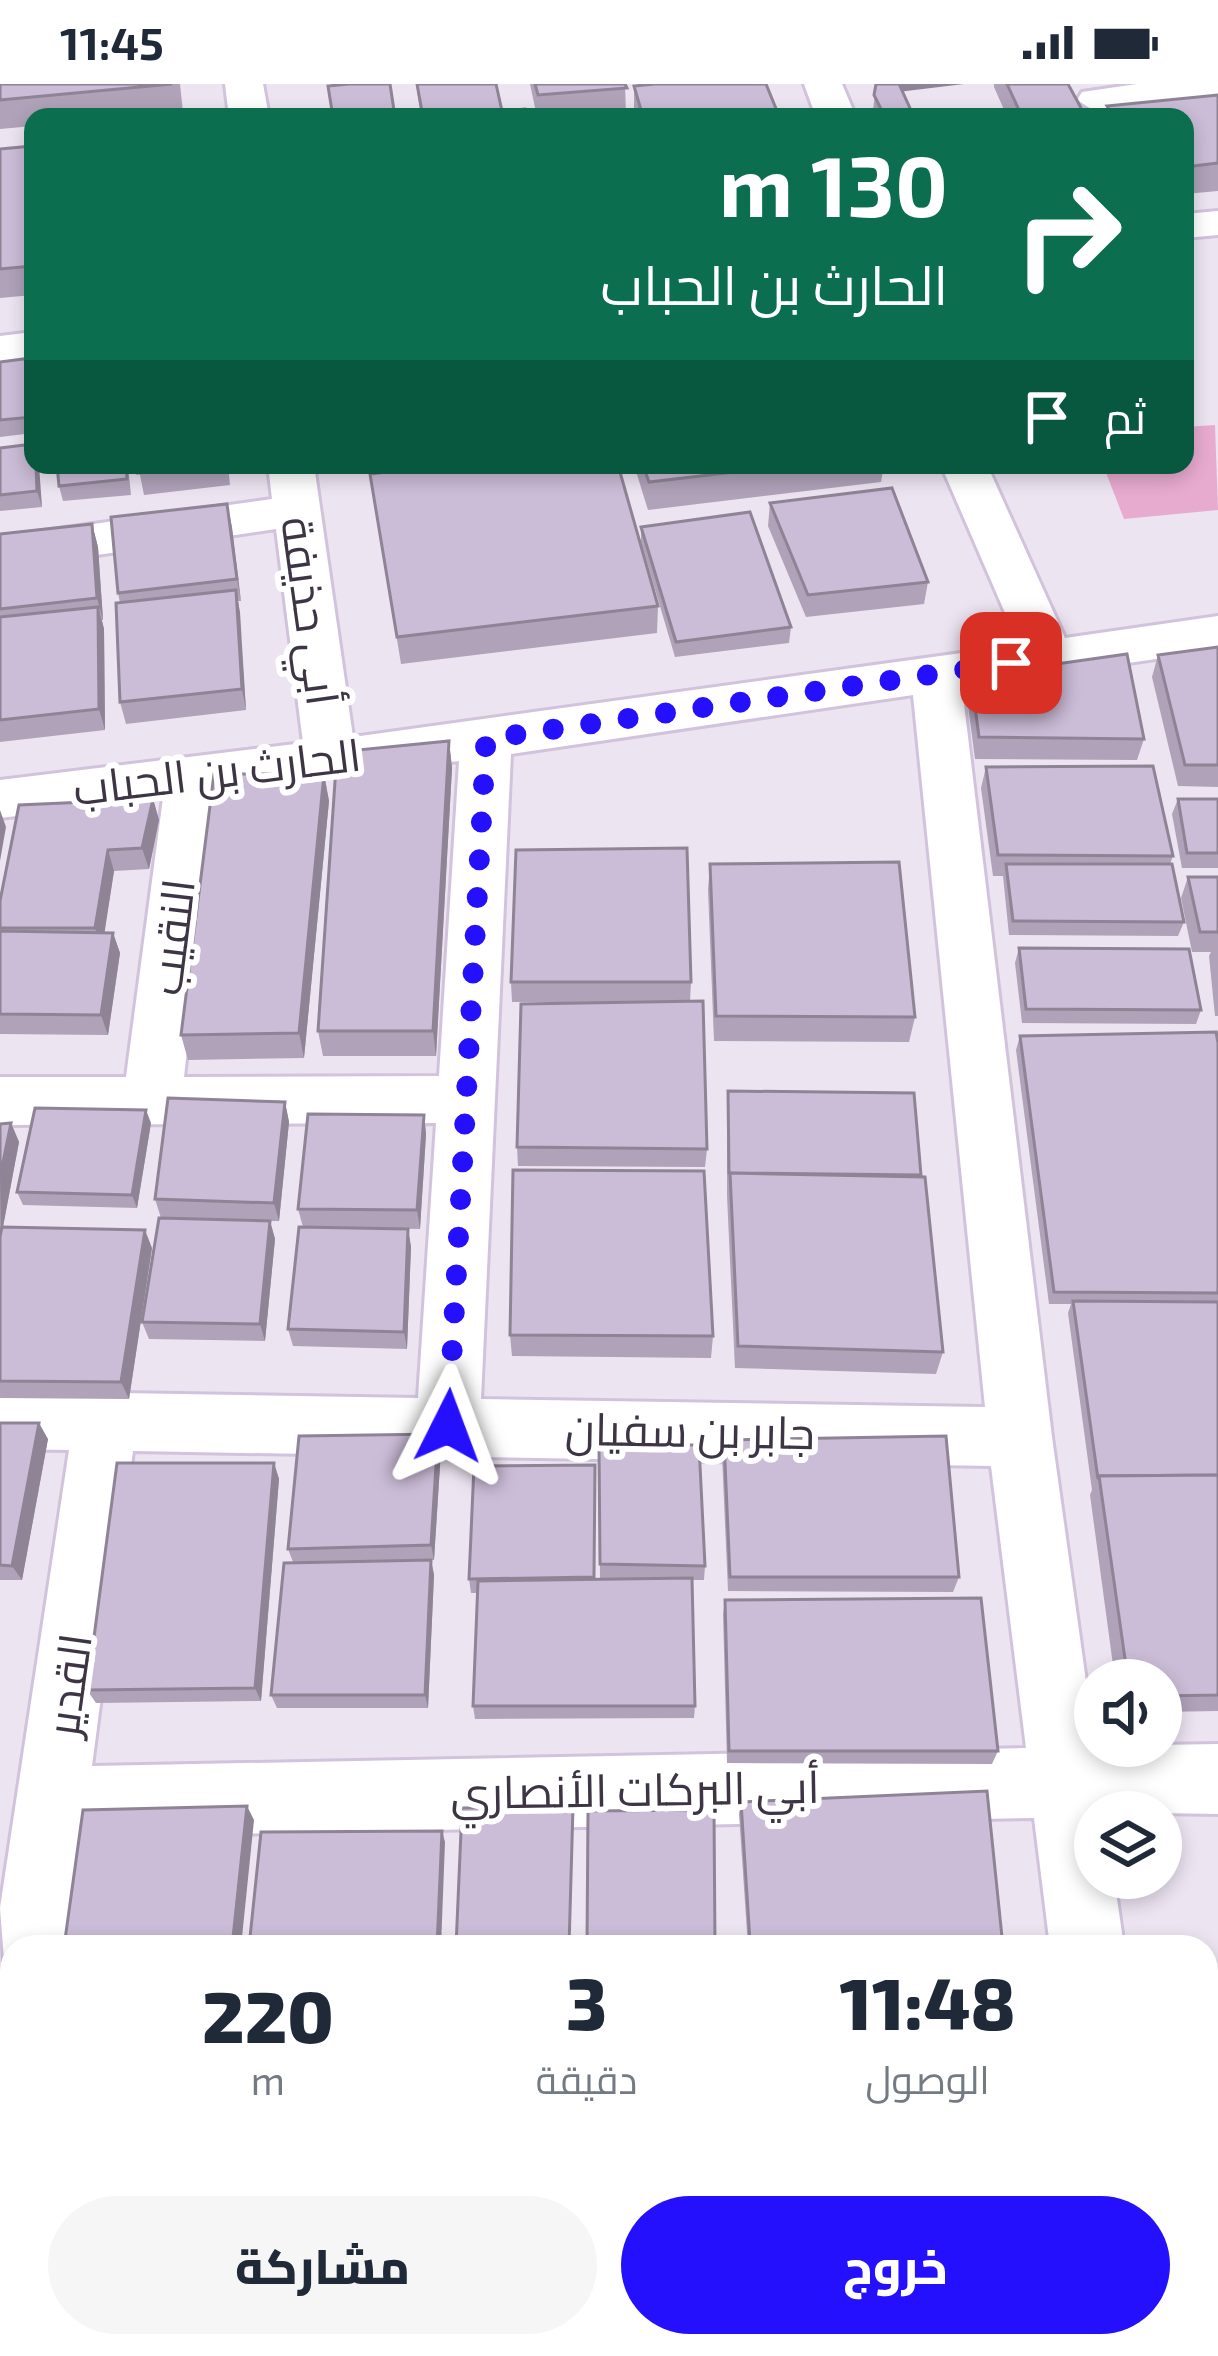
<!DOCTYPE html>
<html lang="ar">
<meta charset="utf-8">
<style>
:root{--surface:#fff;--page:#f6f6f7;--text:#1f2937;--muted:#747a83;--accent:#2510fd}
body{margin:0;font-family:"Exo 2",Cairo,sans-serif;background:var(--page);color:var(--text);direction:rtl;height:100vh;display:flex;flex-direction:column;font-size:45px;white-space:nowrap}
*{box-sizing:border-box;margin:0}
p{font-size:39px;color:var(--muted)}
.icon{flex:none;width:66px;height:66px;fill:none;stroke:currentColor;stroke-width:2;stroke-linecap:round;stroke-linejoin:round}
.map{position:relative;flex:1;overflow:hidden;direction:ltr}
.sheet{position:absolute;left:0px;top:1851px;width:1218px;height:423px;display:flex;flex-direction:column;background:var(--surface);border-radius:36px 36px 0 0;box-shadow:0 6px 18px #0003;direction:rtl}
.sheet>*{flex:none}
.hud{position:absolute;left:24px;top:24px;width:1170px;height:366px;border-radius:24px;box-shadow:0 6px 18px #0003;direction:rtl;background:#0b6e4f;color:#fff;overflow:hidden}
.fabs{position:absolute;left:1074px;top:1575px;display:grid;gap:24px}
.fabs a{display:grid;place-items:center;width:108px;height:108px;border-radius:50%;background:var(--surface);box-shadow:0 6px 18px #0003;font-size:60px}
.pin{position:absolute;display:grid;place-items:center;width:102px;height:102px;color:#fff;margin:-51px;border-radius:24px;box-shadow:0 6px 18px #0006}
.me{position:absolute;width:132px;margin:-66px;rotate:3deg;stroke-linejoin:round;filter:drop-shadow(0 0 9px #0008)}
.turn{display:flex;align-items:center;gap:42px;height:252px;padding:0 48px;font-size:54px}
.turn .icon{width:156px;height:156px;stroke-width:2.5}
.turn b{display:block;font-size:84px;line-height:102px}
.then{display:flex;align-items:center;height:114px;padding:0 48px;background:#0003;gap:24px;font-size:45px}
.eta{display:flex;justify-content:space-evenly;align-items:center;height:204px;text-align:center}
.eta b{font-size:72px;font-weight:800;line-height:84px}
.action{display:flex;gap:24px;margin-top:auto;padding:24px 48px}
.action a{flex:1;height:138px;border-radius:72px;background:var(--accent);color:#fff;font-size:48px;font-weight:800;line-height:138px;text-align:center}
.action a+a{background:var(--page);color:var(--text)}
.status{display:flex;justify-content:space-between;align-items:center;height:84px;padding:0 60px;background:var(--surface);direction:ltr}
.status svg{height:33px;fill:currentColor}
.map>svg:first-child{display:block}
.green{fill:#e8abd0}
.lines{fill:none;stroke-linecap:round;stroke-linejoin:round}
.minor-casing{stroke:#d2c3dc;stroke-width:6}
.minor{fill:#fff;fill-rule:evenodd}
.wall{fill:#afa2b9}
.shaded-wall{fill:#8e8496}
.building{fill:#cbbcd7;stroke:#8e8496;stroke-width:3}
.route{stroke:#2510fd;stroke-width:21;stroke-dasharray:0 37.8}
.labels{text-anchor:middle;stroke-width:12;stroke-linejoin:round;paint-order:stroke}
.street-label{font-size:45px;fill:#3d3444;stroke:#fff}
</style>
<div class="status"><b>11:45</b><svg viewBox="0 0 49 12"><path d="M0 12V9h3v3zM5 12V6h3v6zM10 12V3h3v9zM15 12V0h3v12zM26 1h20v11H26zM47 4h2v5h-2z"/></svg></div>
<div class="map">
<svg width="1218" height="2272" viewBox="0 0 1218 2272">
<rect width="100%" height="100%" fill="#ede4f2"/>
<path class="green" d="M 1215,341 L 1218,426 L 1124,435 L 1103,381 L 1185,381 L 1185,343 Z"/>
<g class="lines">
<defs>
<g id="minor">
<path d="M 225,0 L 263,0 L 269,33 L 229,33 Z"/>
<path d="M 804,0 L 842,0 L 856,33 L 816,33 Z"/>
<path d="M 1137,0 L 1218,0 L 1218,15 L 1096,28 L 1077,16 L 1082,8 Z"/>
<path d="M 1218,127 L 1218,151 L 1185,154 L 1185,130 Z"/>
<path d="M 33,248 L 33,274 L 0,278 L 0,252 Z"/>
<path d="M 268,381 L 314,381 L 353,653 L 1019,561 L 941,381 L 987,381 L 1065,554 L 1218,532 L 1218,566 L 962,603 L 1052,1353 L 1095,1662 L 1218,1660 L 1218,1730 L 1095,1728 L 1095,1794 L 1114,1794 L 1124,1863 L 1050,1863 L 1034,1734 L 82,1753 L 68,1863 L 12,1863 L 12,1892 L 5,1889 L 0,1824 L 69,1366 L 0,1365 L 0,1307 L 418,1314 L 436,1039 L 0,1041 L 0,993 L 126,993 L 163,714 L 0,734 L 0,696 L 303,659 L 276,445 L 0,485 L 0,453 L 272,415 ZM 913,611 L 985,1323 L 481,1315 L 511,670 ZM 459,677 L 439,992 L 184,993 L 216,707 ZM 133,1367 L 991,1382 L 1026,1664 L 92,1682 Z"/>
<path d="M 12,1954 L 12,2106 L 0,2111 L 0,1959 Z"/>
<rect x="1206" y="2175" width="12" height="80"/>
<rect x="0" y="2182" width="12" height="80"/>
<path d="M 246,2262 L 328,2262 L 327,2272 L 245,2272 Z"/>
</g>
</defs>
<use href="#minor" class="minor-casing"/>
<use href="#minor" class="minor"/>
</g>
<g class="wall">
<path d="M 0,0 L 180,0 L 183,28 L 127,33 L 33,33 L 33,42 L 0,45 Z"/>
<path d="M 416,0 L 496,0 L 502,27 L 527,33 L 421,33 Z"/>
<path d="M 530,0 L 625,0 L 626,32 L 537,33 Z"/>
<path d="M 766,0 L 779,33 L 637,33 L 634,25 L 634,2 Z"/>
<path d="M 876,0 L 903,8 L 914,33 L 875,33 L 873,27 Z"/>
<path d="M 994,0 L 1007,0 L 1086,33 L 1005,28 L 994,3 Z"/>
<path d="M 1218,11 L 1218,107 L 1185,110 L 1185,33 L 1105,33 L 1107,22 Z"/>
<path d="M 33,62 L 33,211 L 0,214 L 0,65 Z"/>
<path d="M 31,274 L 33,281 L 33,349 L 0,353 L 0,278 Z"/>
<path d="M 33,360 L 42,423 L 0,427 L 0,364 Z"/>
<path d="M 128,381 L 131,411 L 63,417 L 59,402 Z"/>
<path d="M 138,381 L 228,381 L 230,401 L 144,411 Z"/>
<path d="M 634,381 L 884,381 L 881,398 L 648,426 Z"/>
<path d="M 370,390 L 658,522 L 657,549 L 401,580 Z"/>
<path d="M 770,419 L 928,498 L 924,520 L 806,533 L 768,442 Z"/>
<path d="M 227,420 L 241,517 L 238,517 L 246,626 L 126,640 L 120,618 L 120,519 L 118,509 Z"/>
<path d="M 92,440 L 98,463 L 103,536 L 102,536 L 104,545 L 105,646 L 0,658 L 0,450 Z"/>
<path d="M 641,443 L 791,543 L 789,559 L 675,573 L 641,458 Z"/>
<path d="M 1218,563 L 1218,703 L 1178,702 L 1152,593 L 1158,571 Z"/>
<path d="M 971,592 L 1144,655 L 1137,676 L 975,675 L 967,614 Z"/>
<path d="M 449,657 L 452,684 L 436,972 L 323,972 L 318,947 Z"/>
<path d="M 986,683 L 1173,772 L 1170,780 L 1184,838 L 1178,852 L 1009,851 L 1003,792 L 993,792 L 981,704 Z"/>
<path d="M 324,690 L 329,717 L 304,974 L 188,976 L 181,951 Z"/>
<path d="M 153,715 L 159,736 L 149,785 L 114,787 L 104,849 L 113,849 L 120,869 L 108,951 L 0,950 L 0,817 Z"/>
<path d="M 1178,715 L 1218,715 L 1218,784 L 1182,784 L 1172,730 Z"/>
<path d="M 710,780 L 915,933 L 909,958 L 714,957 L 708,806 Z"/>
<path d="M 1188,793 L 1218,793 L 1218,932 L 1215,932 L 1209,872 L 1211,868 L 1192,868 L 1181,814 Z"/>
<path d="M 1019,864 L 1201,926 L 1196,940 L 1022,939 L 1015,879 Z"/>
<path d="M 511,898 L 691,898 L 690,917 L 707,1065 L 705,1083 L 518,1082 L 517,1063 L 623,918 L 512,918 Z"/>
<path d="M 1218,946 L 1218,1627 L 1161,1628 L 1161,1596 L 1115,1596 L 1090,1411 L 1092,1406 L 1068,1229 L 1071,1220 L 1049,1220 L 1016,966 L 1020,952 L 1216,950 Z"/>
<path d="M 728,1007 L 914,1009 L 921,1093 L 943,1268 L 936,1290 L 735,1284 L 727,1112 L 727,1026 Z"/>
<path d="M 285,1018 L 289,1038 L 279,1137 L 270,1137 L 275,1155 L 265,1257 L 149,1255 L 142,1238 L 161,1134 L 155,1115 Z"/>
<path d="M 424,1031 L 426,1050 L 420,1145 L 303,1143 L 298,1125 Z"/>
<path d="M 11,1039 L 19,1058 L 3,1143 L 152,1164 L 129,1315 L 0,1314 L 0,1040 Z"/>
<path d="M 151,1039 L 137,1124 L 23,1121 L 17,1108 Z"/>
<path d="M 408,1145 L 411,1163 L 407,1265 L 293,1262 L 288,1245 Z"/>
<path d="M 510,1251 L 713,1252 L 711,1274 L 512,1272 Z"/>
<path d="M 0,1339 L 48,1355 L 22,1496 L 0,1496 Z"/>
<path d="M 724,1356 L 959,1493 L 953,1508 L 728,1507 L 722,1372 Z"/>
<path d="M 599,1361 L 705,1482 L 704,1496 L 692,1496 L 695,1622 L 694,1634 L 475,1635 L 473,1622 L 477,1509 L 471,1509 L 469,1495 L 595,1381 L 594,1496 L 634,1495 L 600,1495 Z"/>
<path d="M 441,1366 L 434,1476 L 413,1477 L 431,1476 L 434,1491 L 428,1624 L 277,1624 L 271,1611 L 293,1478 L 288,1465 Z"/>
<path d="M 274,1379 L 279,1395 L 261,1617 L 96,1619 L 87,1606 Z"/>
<path d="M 725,1516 L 998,1667 L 992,1680 L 727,1679 L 723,1530 Z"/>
<path d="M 741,1718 L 1002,1853 L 995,1863 L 748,1863 L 739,1730 Z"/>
</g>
<g class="shaded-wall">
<path d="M 899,0 L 964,0 L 898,8 Z"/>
<path d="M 36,381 L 39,381 L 42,423 L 37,407 Z"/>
<path d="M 227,420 L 232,443 L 241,517 L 237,495 Z"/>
<path d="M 92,440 L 98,463 L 103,536 L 97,514 Z"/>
<path d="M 236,506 L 240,528 L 246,626 L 242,605 Z"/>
<path d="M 98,523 L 104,545 L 105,646 L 99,625 Z"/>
<path d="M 449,657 L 452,684 L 436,972 L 433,947 Z"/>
<path d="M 324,690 L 329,717 L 304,974 L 299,949 Z"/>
<path d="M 153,715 L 159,736 L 149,785 L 142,764 Z"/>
<path d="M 0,726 L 6,743 L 0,777 Z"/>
<path d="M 108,766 L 114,787 L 102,865 L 95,844 Z"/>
<path d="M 113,849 L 120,869 L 108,951 L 101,931 Z"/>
<path d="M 285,1018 L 289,1038 L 279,1137 L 274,1119 Z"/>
<path d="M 146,1026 L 151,1039 L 137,1124 L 132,1111 Z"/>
<path d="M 424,1031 L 426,1050 L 420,1145 L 417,1126 Z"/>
<path d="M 11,1039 L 19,1058 L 1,1153 L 0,1093 Z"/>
<path d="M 270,1137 L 275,1155 L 265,1257 L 260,1240 Z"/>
<path d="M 408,1145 L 411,1163 L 407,1265 L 404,1248 Z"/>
<path d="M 145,1146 L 152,1164 L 129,1315 L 121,1298 Z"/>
<path d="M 39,1339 L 48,1355 L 22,1496 L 12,1482 Z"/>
<path d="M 438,1350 L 441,1366 L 434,1476 L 431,1461 Z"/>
<path d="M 274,1379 L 279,1395 L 261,1617 L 255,1604 Z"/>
<path d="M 431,1476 L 434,1491 L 428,1624 L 425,1611 Z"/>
<path d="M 247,1722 L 254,1736 L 241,1863 L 232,1863 Z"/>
<path d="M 442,1747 L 445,1758 L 441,1863 L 437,1863 Z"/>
</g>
<g class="building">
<path d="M 0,0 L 172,0 L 0,16 Z"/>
<path d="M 349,0 L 390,0 L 395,33 L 333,33 L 328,2 Z"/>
<path d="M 417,0 L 496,0 L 502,27 L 525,25 L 527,33 L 463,33 L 462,30 L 423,33 Z"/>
<path d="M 535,0 L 625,0 L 627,4 L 538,11 Z"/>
<path d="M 655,0 L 766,0 L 779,32 L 643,33 L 634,2 Z"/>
<path d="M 876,0 L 899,0 L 914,33 L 885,33 L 874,11 Z"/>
<path d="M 1007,0 L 1068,0 L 1086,33 L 1096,31 L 1097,33 L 962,33 L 1019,26 Z"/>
<path d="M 1218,11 L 1218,79 L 1185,83 L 1185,33 L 1114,33 L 1107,22 Z"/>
<path d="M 33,62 L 33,182 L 0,185 L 0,65 Z"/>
<path d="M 31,274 L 33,333 L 0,336 L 0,278 Z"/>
<path d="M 33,360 L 33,381 L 36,381 L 37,407 L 0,411 L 0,364 Z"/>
<path d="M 57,381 L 126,381 L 127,395 L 59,402 Z"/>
<path d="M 138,381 L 207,381 L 138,389 Z"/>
<path d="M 444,381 L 618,381 L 658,522 L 397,553 L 370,390 Z"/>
<path d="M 643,381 L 793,381 L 649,398 Z"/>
<path d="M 892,404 L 928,498 L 808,511 L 770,419 Z"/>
<path d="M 227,420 L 237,495 L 118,509 L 111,433 Z"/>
<path d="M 750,428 L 791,543 L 676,558 L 641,443 Z"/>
<path d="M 92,440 L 97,514 L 0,525 L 0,450 Z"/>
<path d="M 236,506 L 242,605 L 120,618 L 116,519 Z"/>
<path d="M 98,523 L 99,625 L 0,636 L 0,533 Z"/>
<path d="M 1218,563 L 1218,681 L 1185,681 L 1158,571 Z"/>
<path d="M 1127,570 L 1144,655 L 979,653 L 971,592 Z"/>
<path d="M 449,657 L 433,947 L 318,947 L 337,668 Z"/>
<path d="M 1153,682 L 1173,772 L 998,771 L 986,683 Z"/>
<path d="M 214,690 L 324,690 L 299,949 L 181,951 Z"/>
<path d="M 153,715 L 142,764 L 108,766 L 95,844 L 0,844 L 0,817 L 19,721 Z"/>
<path d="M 1178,715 L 1218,715 L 1218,769 L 1187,769 Z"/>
<path d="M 687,764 L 691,898 L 511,898 L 516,766 Z"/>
<path d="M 899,778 L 915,933 L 716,932 L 710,780 Z"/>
<path d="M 1006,780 L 1172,780 L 1184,838 L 1013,837 Z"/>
<path d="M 1188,793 L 1218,793 L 1218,848 L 1200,848 Z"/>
<path d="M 0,847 L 113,849 L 101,931 L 0,930 Z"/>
<path d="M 1019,864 L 1189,865 L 1201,926 L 1026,925 Z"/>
<path d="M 703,917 L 707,1065 L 517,1063 L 521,920 Z"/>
<path d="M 1216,948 L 1218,959 L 1218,1209 L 1054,1208 L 1020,952 Z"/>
<path d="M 728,1007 L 914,1009 L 921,1091 L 729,1089 Z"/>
<path d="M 168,1014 L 285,1018 L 274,1119 L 155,1115 Z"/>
<path d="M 35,1024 L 146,1026 L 132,1111 L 17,1108 Z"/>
<path d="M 308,1030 L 424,1031 L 417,1126 L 298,1125 Z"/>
<path d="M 11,1039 L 0,1093 L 0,1040 Z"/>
<path d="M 513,1086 L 704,1087 L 713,1252 L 510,1251 Z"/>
<path d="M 730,1089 L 925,1093 L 943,1268 L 738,1262 Z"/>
<path d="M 159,1134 L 270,1137 L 260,1240 L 142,1238 Z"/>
<path d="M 2,1143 L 145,1146 L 121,1298 L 0,1297 L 0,1153 Z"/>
<path d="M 299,1143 L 408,1145 L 404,1248 L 288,1245 Z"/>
<path d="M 1073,1217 L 1218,1218 L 1218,1391 L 1099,1392 L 1098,1395 Z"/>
<path d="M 0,1339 L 39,1339 L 12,1482 L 0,1481 Z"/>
<path d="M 438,1350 L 431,1461 L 288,1465 L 299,1352 Z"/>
<path d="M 946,1352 L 959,1493 L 730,1493 L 724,1356 Z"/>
<path d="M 599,1361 L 699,1361 L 705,1482 L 600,1480 Z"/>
<path d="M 117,1379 L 274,1379 L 255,1604 L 87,1606 Z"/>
<path d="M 595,1381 L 594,1493 L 469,1495 L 474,1382 Z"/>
<path d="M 1218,1391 L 1218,1611 L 1161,1612 L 1161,1596 L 1128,1596 L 1099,1392 Z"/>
<path d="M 431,1476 L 425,1611 L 271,1611 L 284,1479 Z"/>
<path d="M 692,1494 L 695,1622 L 473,1622 L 478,1497 Z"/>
<path d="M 981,1514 L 998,1667 L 729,1667 L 725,1516 Z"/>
<path d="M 987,1707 L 1002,1853 L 750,1858 L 741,1718 Z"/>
<path d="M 247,1722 L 232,1863 L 64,1863 L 83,1726 Z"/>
<path d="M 573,1723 L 569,1863 L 456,1863 L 462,1724 Z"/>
<path d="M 714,1726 L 715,1863 L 587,1863 L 588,1727 Z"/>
<path d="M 442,1747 L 437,1863 L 249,1863 L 261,1748 Z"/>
</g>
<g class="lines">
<path class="route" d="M 448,1342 L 486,655 L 1011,579"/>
</g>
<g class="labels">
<g class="street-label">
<text transform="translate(310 527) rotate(82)" y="16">أبي حذيفة</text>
<text transform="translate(217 688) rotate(-7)" y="16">الحارث بن الحباب</text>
<text transform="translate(172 853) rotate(-83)" y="16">النقيب</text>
<text transform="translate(690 1347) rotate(1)" y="16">جابر بن سفيان</text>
<text transform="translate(69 1601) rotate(-82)" y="16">القدير</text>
<text transform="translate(635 1706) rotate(-1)" y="16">أبي البركات الأنصاري</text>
</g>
</g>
</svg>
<div class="fabs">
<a><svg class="icon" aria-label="sound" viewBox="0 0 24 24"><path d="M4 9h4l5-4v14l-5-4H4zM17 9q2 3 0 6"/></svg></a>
<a><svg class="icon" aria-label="layers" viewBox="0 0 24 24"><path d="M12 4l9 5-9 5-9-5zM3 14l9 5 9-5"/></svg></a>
</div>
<div class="pin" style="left:1011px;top:579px;background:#d93025"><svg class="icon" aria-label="arrive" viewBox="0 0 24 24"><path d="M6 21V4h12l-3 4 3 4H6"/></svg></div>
<svg class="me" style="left:448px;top:1342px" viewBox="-20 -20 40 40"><path d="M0-17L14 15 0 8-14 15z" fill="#2510fd" stroke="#fff" stroke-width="4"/></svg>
<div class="hud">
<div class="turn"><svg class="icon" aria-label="right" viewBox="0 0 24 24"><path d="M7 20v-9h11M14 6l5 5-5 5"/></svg><div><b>130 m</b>الحارث بن الحباب</div></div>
<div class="then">ثم<svg class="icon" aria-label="arrive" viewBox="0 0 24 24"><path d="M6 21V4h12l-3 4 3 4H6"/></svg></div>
</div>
<section class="sheet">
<div class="eta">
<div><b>11:48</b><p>الوصول</p></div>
<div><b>3</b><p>دقيقة</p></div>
<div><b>220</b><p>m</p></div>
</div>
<div class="action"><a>خروج</a><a>مشاركة</a></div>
</section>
</div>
